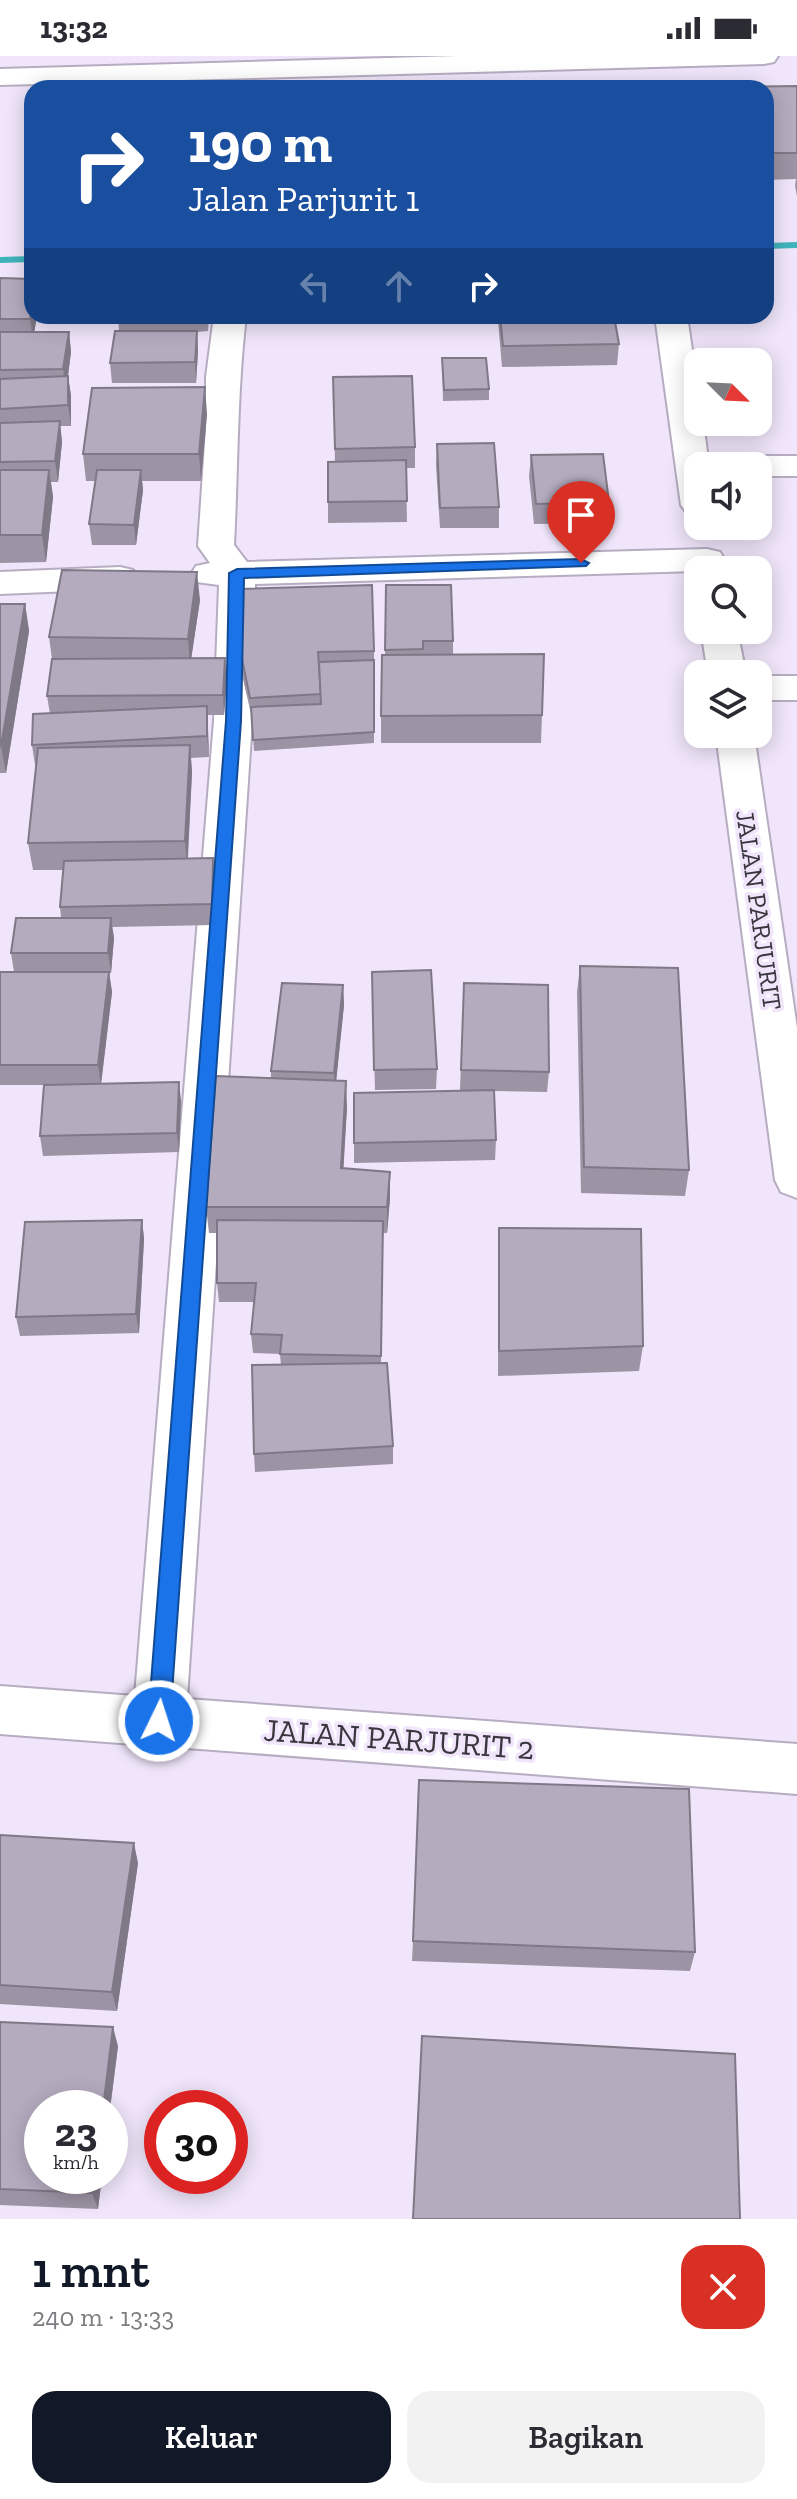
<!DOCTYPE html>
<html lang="id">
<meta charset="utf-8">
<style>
:root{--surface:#fff;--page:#f2f2f3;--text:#2b2b33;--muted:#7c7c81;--accent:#111827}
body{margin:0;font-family:"Zilla Slab",serif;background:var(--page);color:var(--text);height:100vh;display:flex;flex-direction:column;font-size:30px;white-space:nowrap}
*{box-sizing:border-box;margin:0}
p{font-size:26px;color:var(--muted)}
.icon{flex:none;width:44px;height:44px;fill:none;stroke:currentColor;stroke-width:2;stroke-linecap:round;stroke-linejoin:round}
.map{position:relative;height:2163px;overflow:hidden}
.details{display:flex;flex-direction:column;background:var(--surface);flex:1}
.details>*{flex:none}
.hud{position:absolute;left:24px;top:24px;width:750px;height:244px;border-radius:24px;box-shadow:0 4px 20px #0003;background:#1a4fa0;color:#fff;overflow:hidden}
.needle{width:52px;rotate:114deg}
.buttons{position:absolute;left:684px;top:292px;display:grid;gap:16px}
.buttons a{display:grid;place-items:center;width:88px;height:88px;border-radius:16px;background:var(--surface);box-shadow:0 4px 20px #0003;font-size:40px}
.speed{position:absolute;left:24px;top:2034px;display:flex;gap:16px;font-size:40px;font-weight:700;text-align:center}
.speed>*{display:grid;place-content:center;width:104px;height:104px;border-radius:50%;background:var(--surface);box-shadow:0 4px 20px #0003;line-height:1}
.speed small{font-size:20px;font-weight:400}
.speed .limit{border:12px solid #d22;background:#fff;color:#111}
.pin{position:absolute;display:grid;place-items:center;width:68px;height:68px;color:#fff;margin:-82px -34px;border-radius:50% 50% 50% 0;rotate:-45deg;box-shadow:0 0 8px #0007}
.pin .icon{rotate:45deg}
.me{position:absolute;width:88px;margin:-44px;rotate:4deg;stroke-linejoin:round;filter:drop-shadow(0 0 6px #0008)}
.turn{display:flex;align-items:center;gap:28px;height:168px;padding:0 32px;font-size:36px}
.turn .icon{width:104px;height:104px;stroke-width:2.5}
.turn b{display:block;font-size:56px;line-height:68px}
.lanes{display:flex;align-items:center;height:76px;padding:0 32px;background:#0003;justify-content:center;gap:40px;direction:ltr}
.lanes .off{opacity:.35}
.round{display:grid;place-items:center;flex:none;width:84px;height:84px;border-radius:24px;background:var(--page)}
.head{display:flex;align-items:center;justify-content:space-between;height:136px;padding:0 32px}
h1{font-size:48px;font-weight:600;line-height:60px;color:var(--accent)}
.cta{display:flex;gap:16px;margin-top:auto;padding:16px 32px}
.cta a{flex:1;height:92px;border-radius:24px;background:var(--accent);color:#fff;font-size:32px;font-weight:600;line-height:92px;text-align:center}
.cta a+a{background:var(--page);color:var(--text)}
.status{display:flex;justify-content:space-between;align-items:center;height:56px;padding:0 40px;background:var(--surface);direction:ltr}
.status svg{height:22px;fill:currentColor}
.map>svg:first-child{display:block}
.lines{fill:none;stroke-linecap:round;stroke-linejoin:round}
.stream{fill:#3fb3ba;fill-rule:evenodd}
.minor-casing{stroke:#b6adc1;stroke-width:4}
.minor{fill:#fff;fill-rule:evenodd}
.wall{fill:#9c93a4}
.shaded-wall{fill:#7f7886}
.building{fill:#b5abbf;stroke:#7f7886;stroke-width:2}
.route{fill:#1a73e8;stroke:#114b97;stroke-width:2}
.labels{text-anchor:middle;stroke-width:7;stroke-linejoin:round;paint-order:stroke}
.street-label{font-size:26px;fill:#3a363e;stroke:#f0e5fa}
.near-street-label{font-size:32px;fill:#3a363e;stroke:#f0e5fa}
</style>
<div class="status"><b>13:32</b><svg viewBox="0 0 49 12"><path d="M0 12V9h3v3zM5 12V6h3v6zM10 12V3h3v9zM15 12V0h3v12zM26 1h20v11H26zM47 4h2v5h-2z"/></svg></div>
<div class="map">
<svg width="797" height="2163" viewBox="0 0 797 2163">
<rect width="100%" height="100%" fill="#f0e5fa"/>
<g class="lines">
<g class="stream">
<path d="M 797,186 L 797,192 L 766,193 L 766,187 Z"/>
<path d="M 32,200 L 32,206 L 0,207 L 0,201 Z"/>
</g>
<defs>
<g id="minor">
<path d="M 458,0 L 778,0 L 774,6 L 764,8 L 0,29 L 0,13 Z"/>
<path d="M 214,260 L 246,260 C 237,336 238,412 234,489 L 247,506 L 707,493 L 720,496 L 725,504 L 720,512 L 698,515 L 255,528 L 252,665 L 187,1643 L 797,1688 L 797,1738 L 0,1678 L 0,1630 L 135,1640 L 214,665 L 219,529 L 196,526 L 191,518 L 196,510 L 210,507 L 198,490 L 206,372 L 206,321 Z"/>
<path d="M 655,260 L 687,260 L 698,334 L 698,366 L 703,366 L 709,410 L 698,410 L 698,460 L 686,456 L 681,449 Z"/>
<path d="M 758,400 L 797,400 L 797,420 L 758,420 L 758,410 L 741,410 L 746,403 Z"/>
<path d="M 120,511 L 133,514 L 138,522 L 133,530 L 120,533 L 0,538 L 0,516 Z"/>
<path d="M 701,574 L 737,574 L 746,618 L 708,618 Z"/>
<rect x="758" y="620" width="39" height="24"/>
<path d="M 716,678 L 754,678 L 797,972 L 797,1142 L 781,1136 L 775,1124 Z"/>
</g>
</defs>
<use href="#minor" class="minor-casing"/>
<use href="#minor" class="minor"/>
</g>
<g class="wall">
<path d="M 797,30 L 797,140 L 795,130 L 796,123 L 766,124 L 766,32 Z"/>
<path d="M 0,222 L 32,260 L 37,260 L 34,276 L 69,276 L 71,296 L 68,320 L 71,340 L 71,370 L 60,370 L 62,386 L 58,426 L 51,426 L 53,441 L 46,506 L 0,507 Z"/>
<path d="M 118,260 L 209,260 L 208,275 L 197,276 L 198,295 L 196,327 L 112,327 L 110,307 L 119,275 Z"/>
<path d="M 417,260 L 614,260 L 619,288 L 617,309 L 502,311 L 498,265 L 418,268 Z"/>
<path d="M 442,302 L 489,333 L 489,344 L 443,345 Z"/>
<path d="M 333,321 L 415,391 L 415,412 L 406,412 L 407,466 L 328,467 L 328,406 L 335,406 Z"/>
<path d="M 207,358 L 201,425 L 142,425 L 143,434 L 136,489 L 92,489 L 89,468 L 96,425 L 86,425 L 83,398 Z"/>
<path d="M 437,388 L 499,451 L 499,472 L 440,472 L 436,409 Z"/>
<path d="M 531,399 L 609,446 L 607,467 L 534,468 L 529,420 Z"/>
<path d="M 386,529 L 453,585 L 453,598 L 542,659 L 541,687 L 381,687 L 381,660 L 385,599 Z"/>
<path d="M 200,544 L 191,602 L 225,602 L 227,622 L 224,659 L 207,659 L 209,701 L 191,702 L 192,716 L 188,802 L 213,802 L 215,822 L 214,869 L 112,871 L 114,882 L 111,917 L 109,917 L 112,936 L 101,1027 L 181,1045 L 179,1096 L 43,1100 L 40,1080 L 44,1029 L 0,1029 L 0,916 L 14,916 L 11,897 L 61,862 L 60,851 L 63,814 L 33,814 L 28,787 L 37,709 L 35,709 L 32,689 L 50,658 L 47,640 L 52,603 L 49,581 Z"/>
<path d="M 0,548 L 25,548 L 29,575 L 6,717 L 0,717 Z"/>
<path d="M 374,595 L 374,687 L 254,695 L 252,662 L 242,619 L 241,598 Z"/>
<path d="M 580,910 L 689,1114 L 685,1140 L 581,1137 L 577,936 Z"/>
<path d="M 372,916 L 437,1013 L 436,1033 L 375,1034 Z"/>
<path d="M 464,927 L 549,1016 L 547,1036 L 494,1035 L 496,1084 L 495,1104 L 354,1107 L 354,1087 L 460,1034 Z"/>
<path d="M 343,929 L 344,949 L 336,1024 L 347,1051 L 343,1112 L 390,1116 L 390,1142 L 387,1177 L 383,1177 L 381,1307 L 393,1390 L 393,1408 L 255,1416 L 254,1398 L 281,1309 L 280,1298 L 253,1297 L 251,1278 L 254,1246 L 219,1246 L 217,1227 L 217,1177 L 209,1177 L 206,1151 L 271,1022 L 271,1015 Z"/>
<path d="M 142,1164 L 144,1183 L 139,1277 L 20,1280 L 16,1261 Z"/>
<path d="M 499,1172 L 643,1290 L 639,1315 L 498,1320 L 498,1197 Z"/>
<path d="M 0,1779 L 138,1807 L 117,1955 L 0,1948 Z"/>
<path d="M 413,1885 L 695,1896 L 690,1915 L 412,1905 Z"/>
<path d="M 0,1966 L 118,1990 L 110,2053 L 42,2120 L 102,2120 L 98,2153 L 0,2149 Z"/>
</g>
<g class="shaded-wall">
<path d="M 32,254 L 32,260 L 37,260 L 33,284 L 30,263 Z"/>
<path d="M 197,275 L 198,295 L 196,327 L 195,306 Z"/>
<path d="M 69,276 L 71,296 L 66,334 L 63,313 Z"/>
<path d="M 68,320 L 71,340 L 71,370 L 68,349 Z"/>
<path d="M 205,331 L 207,358 L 201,425 L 199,398 Z"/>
<path d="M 60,365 L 62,386 L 58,426 L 55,405 Z"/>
<path d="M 49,414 L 53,441 L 46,506 L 42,479 Z"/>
<path d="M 141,414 L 143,434 L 136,489 L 134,469 Z"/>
<path d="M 197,516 L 200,544 L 190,611 L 188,583 Z"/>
<path d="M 25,548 L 29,575 L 6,717 L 1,690 Z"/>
<path d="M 225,602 L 227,622 L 224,659 L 223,639 Z"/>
<path d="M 207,650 L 208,671 L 209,701 L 207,680 Z"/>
<path d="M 190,689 L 192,716 L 187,812 L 185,785 Z"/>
<path d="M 213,802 L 215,822 L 214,869 L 212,848 Z"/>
<path d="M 111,862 L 114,882 L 111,917 L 108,897 Z"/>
<path d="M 109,916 L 112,936 L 101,1029 L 98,1009 Z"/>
<path d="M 343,929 L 344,949 L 335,1037 L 334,1017 Z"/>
<path d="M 346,1025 L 347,1051 L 342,1138 L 341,1112 Z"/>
<path d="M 179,1026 L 181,1045 L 179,1096 L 177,1077 Z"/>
<path d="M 390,1116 L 390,1142 L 387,1177 L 387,1151 Z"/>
<path d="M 142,1164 L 144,1183 L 139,1277 L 136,1258 Z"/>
<path d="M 134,1787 L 138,1807 L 117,1955 L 112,1936 Z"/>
<path d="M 113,1971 L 118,1990 L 110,2053 L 103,2052 Z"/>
<path d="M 94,2120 L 102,2120 L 98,2153 L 92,2137 Z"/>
</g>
<g class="building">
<path d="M 797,30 L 797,97 L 766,97 L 766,32 L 724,32 L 724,31 Z"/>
<path d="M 0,222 L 32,223 L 32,254 L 30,263 L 0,263 Z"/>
<path d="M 500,260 L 614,260 L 619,288 L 503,290 Z"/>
<path d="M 115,275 L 197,275 L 195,306 L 110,307 Z"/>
<path d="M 0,276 L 69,276 L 63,313 L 0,314 Z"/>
<path d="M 442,302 L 486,302 L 489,333 L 444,334 Z"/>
<path d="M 68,320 L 68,349 L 0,353 L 0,323 Z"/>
<path d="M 412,320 L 415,391 L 335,393 L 333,321 Z"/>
<path d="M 205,331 L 199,398 L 83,398 L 92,332 Z"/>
<path d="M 60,365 L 55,405 L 0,406 L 0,367 Z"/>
<path d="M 494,387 L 499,451 L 440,452 L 437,388 Z"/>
<path d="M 603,398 L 609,446 L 536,448 L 531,399 Z"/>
<path d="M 406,404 L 407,445 L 328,446 L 328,406 Z"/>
<path d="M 0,414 L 49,414 L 42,479 L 0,479 Z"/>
<path d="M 97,414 L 141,414 L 134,469 L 89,468 Z"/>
<path d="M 62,514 L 197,516 L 188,583 L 49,581 Z"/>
<path d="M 372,529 L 374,595 L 318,596 L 321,638 L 250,642 L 241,598 L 240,533 Z"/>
<path d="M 386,529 L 451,529 L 453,585 L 423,585 L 423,593 L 385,594 Z"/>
<path d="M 0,548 L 25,548 L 1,690 L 0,690 Z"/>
<path d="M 544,598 L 542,659 L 381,660 L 382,599 Z"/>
<path d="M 225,602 L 223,639 L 47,640 L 52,603 Z"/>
<path d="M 374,604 L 374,676 L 253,684 L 251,651 L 321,648 L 319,606 Z"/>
<path d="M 207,650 L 207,680 L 32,689 L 33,658 Z"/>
<path d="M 190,689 L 185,785 L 28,787 L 38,692 Z"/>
<path d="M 213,802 L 212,848 L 60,851 L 64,805 Z"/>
<path d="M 16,862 L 111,862 L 108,897 L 11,897 Z"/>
<path d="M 580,910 L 678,912 L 689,1114 L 584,1111 Z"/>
<path d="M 431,914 L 437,1013 L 374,1014 L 372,916 Z"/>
<path d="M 0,916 L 109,916 L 98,1009 L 0,1009 Z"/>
<path d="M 282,927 L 343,929 L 334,1017 L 271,1015 Z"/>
<path d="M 464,927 L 548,929 L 549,1016 L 461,1014 Z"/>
<path d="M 216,1020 L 346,1025 L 341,1112 L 390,1116 L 387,1151 L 206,1151 Z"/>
<path d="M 179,1026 L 177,1077 L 40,1080 L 44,1029 Z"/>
<path d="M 494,1034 L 496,1084 L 354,1087 L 354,1037 Z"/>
<path d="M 142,1164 L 136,1258 L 16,1261 L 25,1166 Z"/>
<path d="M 217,1164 L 383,1165 L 381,1300 L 280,1298 L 282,1279 L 251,1278 L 256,1227 L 217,1227 Z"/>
<path d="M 499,1172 L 641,1173 L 643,1290 L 499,1295 Z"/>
<path d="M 387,1307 L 393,1390 L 254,1398 L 252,1309 Z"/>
<path d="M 419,1724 L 689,1733 L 695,1896 L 413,1885 Z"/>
<path d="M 0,1779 L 134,1787 L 112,1936 L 0,1929 Z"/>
<path d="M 0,1966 L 113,1971 L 103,2052 L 42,2052 L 42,2120 L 94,2120 L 92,2137 L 0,2133 Z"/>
<path d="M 422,1980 L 735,1998 L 740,2163 L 413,2163 Z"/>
</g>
<path class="route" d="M 581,503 L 589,507 L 586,510 L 244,522 L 241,665 L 170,1665 L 167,1673 L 159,1676 L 151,1673 L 148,1665 L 226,665 L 229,517 L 237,513 Z"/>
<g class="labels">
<g class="street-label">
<text transform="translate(759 854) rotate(82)" y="9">JALAN PARJURIT</text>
</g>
<g class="near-street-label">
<text transform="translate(399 1683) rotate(4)" y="11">JALAN PARJURIT 2</text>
</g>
</g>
</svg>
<div class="buttons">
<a><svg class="needle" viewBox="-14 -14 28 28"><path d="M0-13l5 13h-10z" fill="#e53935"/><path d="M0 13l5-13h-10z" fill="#7c7c81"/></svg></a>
<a><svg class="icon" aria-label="sound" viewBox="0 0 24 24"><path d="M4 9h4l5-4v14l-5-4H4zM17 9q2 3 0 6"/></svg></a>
<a><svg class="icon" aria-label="search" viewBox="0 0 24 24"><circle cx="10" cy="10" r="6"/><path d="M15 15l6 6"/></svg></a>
<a><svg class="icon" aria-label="layers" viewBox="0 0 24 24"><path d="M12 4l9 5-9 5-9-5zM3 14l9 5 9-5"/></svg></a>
</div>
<div class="speed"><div>23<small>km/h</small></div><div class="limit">30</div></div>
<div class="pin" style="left:581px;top:507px;background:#d93025"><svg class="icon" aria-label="arrive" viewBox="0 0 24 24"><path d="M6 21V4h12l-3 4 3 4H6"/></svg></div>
<svg class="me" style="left:159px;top:1665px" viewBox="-20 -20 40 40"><circle r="17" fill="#1a73e8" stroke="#fff" stroke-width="3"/><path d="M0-11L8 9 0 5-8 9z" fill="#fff"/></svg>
<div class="hud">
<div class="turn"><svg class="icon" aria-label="right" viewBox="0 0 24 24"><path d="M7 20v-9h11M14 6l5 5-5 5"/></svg><div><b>190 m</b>Jalan Parjurit 1</div></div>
<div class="lanes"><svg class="icon off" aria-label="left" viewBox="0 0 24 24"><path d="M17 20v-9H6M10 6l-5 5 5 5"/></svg><svg class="icon off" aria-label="ahead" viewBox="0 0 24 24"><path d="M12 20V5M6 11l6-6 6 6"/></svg><svg class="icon" aria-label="right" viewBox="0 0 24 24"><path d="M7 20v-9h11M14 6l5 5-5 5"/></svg></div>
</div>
</div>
<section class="details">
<div class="head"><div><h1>1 mnt</h1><p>240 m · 13:33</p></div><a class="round" style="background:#d93025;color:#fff"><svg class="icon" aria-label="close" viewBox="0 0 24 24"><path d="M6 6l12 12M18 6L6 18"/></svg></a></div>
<div class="cta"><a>Keluar</a><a>Bagikan</a></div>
</section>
